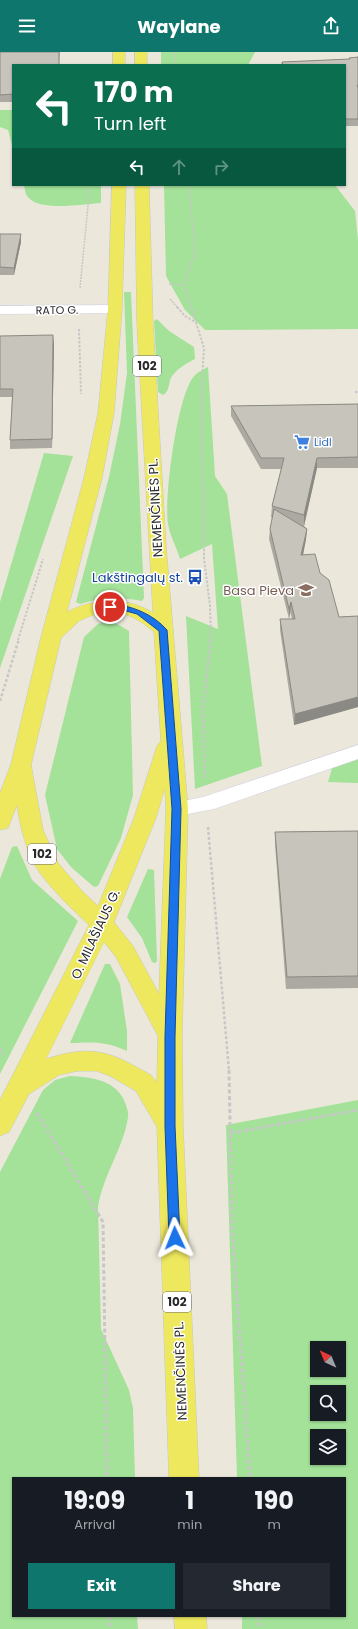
<!DOCTYPE html>
<meta charset="utf-8">
<style>
:root{--surface:#171b24;--page:#242831;--text:#f1f3f6;--muted:#9ea1a6;--accent:#0f766e}
body{margin:0;font-family:Poppins,sans-serif;background:var(--page);color:var(--text);height:100vh;display:flex;flex-direction:column;font-size:15px;white-space:nowrap}
*{box-sizing:border-box;margin:0}
p{font-size:13px;color:var(--muted)}
.icon{flex:none;width:22px;height:22px;fill:none;stroke:currentColor;stroke-width:2;stroke-linecap:round;stroke-linejoin:round}
.map{position:relative;flex:1;overflow:hidden}
.sheet{position:absolute;left:12px;top:1425px;width:334px;height:140px;display:flex;flex-direction:column;background:var(--surface);border-radius:0px;box-shadow:0 1px 3px #0004}
.sheet>*{flex:none}
.guide{position:absolute;left:12px;top:12px;width:334px;height:122px;border-radius:0px;box-shadow:0 1px 3px #0004;background:#0b6e4f;color:#fff;overflow:hidden}
.needle{width:26px;rotate:316deg}
.tools{position:absolute;left:310px;top:1289px;display:grid;gap:8px}
.tools a{display:grid;place-items:center;width:36px;height:36px;border-radius:0px;background:var(--surface);box-shadow:0 1px 3px #0004;font-size:20px}
.pin{position:absolute;display:grid;place-items:center;width:34px;height:34px;color:#fff;margin:-17px;border:2px solid #fff;border-radius:50%;box-shadow:0 1px 4px #0007}
.me{position:absolute;width:44px;margin:-22px;rotate:358deg;stroke-linejoin:round;filter:drop-shadow(0 0 3px #0008)}
.turn{display:flex;align-items:center;gap:14px;height:84px;padding:0 16px;font-size:18px}
.turn .icon{width:52px;height:52px;stroke-width:2.5}
.turn b{display:block;font-size:28px;line-height:34px}
.lanes{display:flex;align-items:center;height:38px;padding:0 16px;background:#0003;justify-content:center;gap:20px;direction:ltr}
.lanes .off{opacity:.35}
.eta{display:flex;justify-content:space-evenly;align-items:center;height:68px;text-align:center}
.eta b{font-size:24px;font-weight:700;line-height:28px}
.primary-button{display:flex;gap:8px;margin-top:auto;padding:8px 16px}
.primary-button a{flex:1;height:46px;border-radius:0px;background:var(--accent);color:#fff;font-size:16px;font-weight:700;line-height:46px;text-align:center}
.primary-button a+a{background:var(--page);color:var(--text)}
header{display:flex;justify-content:space-between;align-items:center;height:52px;padding:0 16px;background:var(--accent);color:#fff;font-size:18px;font-weight:700}
.map>svg:first-child{display:block}
.green{fill:#a3e298;fill-rule:evenodd}
.lines{fill:none;stroke-linecap:round;stroke-linejoin:round}
.street-casing{stroke:#d1d1e2;stroke-width:1}
.primary-casing{stroke:#c7c7c7;stroke-width:1}
.path-far3{stroke:#c7c7c7;stroke-width:1.5;stroke-dasharray:2 1;stroke-linecap:butt}
.path-far2{stroke:#c7c7c7;stroke-width:2;stroke-dasharray:2.5 1.5;stroke-linecap:butt}
.path-far1{stroke:#c7c7c7;stroke-width:2.5;stroke-dasharray:3 2;stroke-linecap:butt}
.path{stroke:#c7c7c7;stroke-width:3;stroke-dasharray:4 2.5;stroke-linecap:butt}
.street{fill:#fff;fill-rule:evenodd}
.primary{fill:#eee85e;fill-rule:evenodd}
.wall{fill:#aba9a1;fill-rule:evenodd}
.shaded-wall{fill:#8b8983}
.building{fill:#c7c4bb;stroke:#8b8983}
.route{fill:#1a73e8;stroke:#114b97}
.labels{text-anchor:middle;stroke-width:3;stroke-linejoin:round;paint-order:stroke}
.far-street-label{font-size:11px;fill:#292929;stroke:#fff}
.far-shop-label{font-size:11px;fill:#366cbe;stroke:#fff;text-anchor:start}
.shield{fill:#fff;stroke:#696969;stroke-width:1}
.shield-label{font-size:12px;font-weight:bold;fill:#292929}
.street-label{font-size:13px;fill:#292929;stroke:#fff}
.transit-label{font-size:13px;fill:#164399;stroke:#fff;text-anchor:end}
.education-label{font-size:13px;fill:#785e54;stroke:#fff;text-anchor:end}
</style>
<header><svg class="icon" aria-label="menu" viewBox="0 0 24 24"><path d="M4 6h16M4 12h16M4 18h16"/></svg>Waylane<svg class="icon" aria-label="share" viewBox="0 0 24 24"><path d="M12 15V3M7 8l5-5 5 5M5 13v7h14v-7"/></svg></header>
<div class="map">
<svg width="358" height="1577" viewBox="0 0 358 1577">
<rect width="100%" height="100%" fill="#ebe8db"/>
<g class="green">
<path d="M 161,0 L 255,0 L 248,13 L 161,13 Z"/>
<path d="M 0,58 L 13,58 L 13,96 L 8,78 L 0,75 Z"/>
<path d="M 24,133 L 101,133 L 101,151 C 83,152 40,160 28,145 C 25,142 25,137 24,133 Z"/>
<path d="M 164,133 L 335,133 L 355,159 L 358,188 L 358,277 L 205,278 L 185,258 L 166,224 Z"/>
<path d="M 124,240 L 131,240 L 144,546 L 142,549 C 120,545 102,545 80,552 L 76,550 L 109,425 L 120,372 L 127,321 Z"/>
<path d="M 157,267 L 169,279 L 194,295 L 195,307 C 187,311 178,316 172,324 C 168,330 170,340 163,343 L 158,340 L 154,269 Z"/>
<path d="M 208,315 L 215,424 L 227,442 L 262,714 L 195,737 L 186,564 L 218,577 L 212,492 L 180,507 C 177,496 170,484 168,472 C 164,447 177,341 195,323 C 198,320 204,317 208,315 Z"/>
<path d="M 44,401 L 73,404 L 0,616 L 0,550 Z"/>
<path d="M 106,569 L 114,570 L 129,579 L 133,743 L 121,786 L 98,834 L 94,835 L 71,815 L 57,797 L 45,743 L 84,585 L 98,572 Z"/>
<path d="M 358,705 L 358,731 L 328,730 L 333,713 Z"/>
<path d="M 17,794 L 32,828 L 78,869 L 0,1022 L 0,827 L 12,795 Z"/>
<path d="M 148,817 L 154,818 L 157,909 L 155,911 L 152,910 L 142,886 L 127,865 Z"/>
<path d="M 105,912 L 110,912 L 120,932 L 127,979 L 127,999 C 106,989 93,990 70,991 Z"/>
<path d="M 70,1024 C 92,1025 118,1028 126,1053 C 127,1057 129,1061 128,1065 C 124,1095 103,1123 98,1155 L 101,1277 L 129,1338 L 133,1356 L 135,1426 L 13,1426 L 13,1564 L 137,1564 L 138,1577 L 0,1577 L 0,1120 L 43,1038 L 55,1028 Z"/>
<path d="M 358,1048 L 358,1577 L 242,1577 L 242,1564 L 345,1564 L 345,1426 L 237,1426 L 226,1073 ZM 317,1296 L 339,1296 L 339,1318 L 317,1318 ZM 317,1340 L 339,1340 L 339,1362 L 317,1362 ZM 317,1384 L 339,1384 L 339,1406 L 317,1406 Z"/>
</g>
<g class="lines">
<defs>
<g id="street">
<path d="M 115,253 L 120,254 L 122,257 L 120,260 L 115,261 L 0,262 L 0,254 Z"/>
<path d="M 358,693 L 358,707 L 214,757 L 177,764 L 169,762 L 166,757 L 169,752 L 203,745 Z"/>
</g>
<g id="primary">
<rect x="113" y="0" width="12" height="13"/>
<rect x="135" y="0" width="12" height="13"/>
<path d="M 112,133 L 126,133 L 122,257 L 114,361 L 102,426 L 67,560 C 94,546 127,544 153,561 L 137,272 L 135,133 L 149,133 L 153,272 L 166,494 L 188,757 L 182,985 L 183,1074 L 199,1426 L 169,1426 L 157,1075 L 136,1039 L 110,1024 L 97,1019 L 77,1019 L 59,1023 L 29,1042 L 9,1080 L 0,1084 L 0,1048 L 89,873 C 72,857 54,840 40,821 C 27,803 20,775 17,753 L 8,776 L 0,778 L 0,741 L 11,712 L 41,585 L 84,426 L 98,361 L 108,257 ZM 100,560 C 125,559 136,565 154,580 L 161,689 L 157,694 L 134,766 L 98,854 L 82,839 L 58,811 L 43,778 L 31,713 L 61,586 L 79,569 ZM 165,736 L 166,757 L 159,942 L 133,894 L 114,870 L 156,766 ZM 104,890 L 116,905 L 158,984 L 157,1031 C 153,1023 146,1020 138,1016 C 104,996 83,995 46,1007 Z"/>
<path d="M 174,1564 L 206,1564 L 207,1577 L 175,1577 Z"/>
</g>
</defs>
<use href="#street" class="street-casing"/>
<use href="#primary" class="primary-casing"/>
<g class="path-far3">
<path d="M 174,0 L 176,13"/>
<path d="M 189,133 L 195,201 L 184,233 L 191,256"/>
<path d="M 169,232 L 184,233"/>
<path d="M 80,236 L 90,133"/>
<path d="M 170,247 L 178,256"/>
</g>
<g class="path-far2">
<path d="M 177,255 L 185,264 L 197,271"/>
<path d="M 191,255 L 204,296 L 201,348 L 201,395 L 204,451 L 204,506 L 210,554 L 211,588"/>
<path d="M 79,277 L 81,342"/>
<path d="M 355,340 L 358,340"/>
<path d="M 18,588 L 43,507"/>
</g>
<g class="path-far1">
<path d="M 0,649 L 19,587"/>
<path d="M 205,726 L 203,656 L 211,587"/>
<path d="M 208,775 L 229,1019"/>
<path d="M 0,997 L 3,1003"/>
</g>
<g class="path">
<path d="M 229,1018 L 232,1173 L 250,1426"/>
<path d="M 37,1061 L 103,1170 L 107,1426"/>
<path d="M 231,1081 L 358,1058"/>
<path d="M 109,1564 L 109,1577"/>
<path d="M 259,1564 L 260,1577"/>
</g>
<use href="#street" class="street"/>
<use href="#primary" class="primary"/>
</g>
<g class="wall">
<path d="M 0,0 L 60,0 L 59,13 L 13,13 L 13,50 L 0,50 Z"/>
<path d="M 358,5 L 358,74 L 345,74 L 345,13 L 281,13 L 282,10 L 349,7 L 349,6 Z"/>
<path d="M 0,182 L 21,190 L 14,223 L 0,223 Z"/>
<path d="M 0,284 L 54,292 L 52,396 L 10,397 L 10,388 L 12,345 L 0,345 Z"/>
<path d="M 358,352 L 358,416 L 317,416 L 304,474 L 307,477 L 306,487 L 303,503 L 320,521 L 339,565 L 358,564 L 358,655 L 294,673 L 280,578 L 280,567 L 289,567 L 269,487 L 270,477 L 272,466 L 271,465 L 272,454 L 281,417 L 261,417 L 231,364 L 231,354 ZM 290,560 L 292,567 L 289,567 Z"/>
<path d="M 358,779 L 358,936 L 286,937 L 275,792 L 275,780 Z"/>
</g>
<g class="shaded-wall">
<path d="M 21,182 L 21,190 L 14,223 L 14,216 Z"/>
<path d="M 53,283 L 54,292 L 52,396 L 52,387 Z"/>
<path d="M 317,406 L 317,416 L 304,474 L 304,463 Z"/>
<path d="M 307,477 L 306,487 L 301,513 L 301,503 Z"/>
<path d="M 291,550 L 290,560 L 289,568 L 289,557 Z"/>
<path d="M 358,645 L 358,655 L 294,673 L 295,662 Z"/>
</g>
<g class="building">
<path d="M 0,0 L 59,0 L 59,13 L 13,13 L 13,42 L 0,43 Z"/>
<path d="M 358,5 L 358,33 L 357,33 L 358,36 L 358,67 L 345,67 L 345,13 L 283,13 L 282,10 L 350,7 L 349,6 Z"/>
<path d="M 0,182 L 21,182 L 14,216 L 0,215 Z"/>
<path d="M 53,283 L 52,387 L 10,388 L 13,337 L 0,337 L 0,284 Z"/>
<path d="M 358,352 L 358,405 L 317,406 L 304,463 L 272,454 L 284,406 L 261,406 L 231,354 Z"/>
<path d="M 274,457 L 307,477 L 301,503 L 315,502 L 320,521 L 329,528 L 339,565 L 358,564 L 358,645 L 295,662 L 280,567 L 295,567 L 291,550 L 289,557 L 270,477 Z"/>
<path d="M 358,779 L 358,924 L 287,925 L 275,780 Z"/>
</g>
<path class="route" d="M 110,552 C 131,553 153,562 167,578 L 181,757 L 175,985 L 175,1074 L 180,1186 L 179,1190 L 175,1191 L 171,1190 L 169,1186 L 165,1074 L 165,985 L 172,757 L 159,579 L 137,562 L 119,557 L 107,556 L 106,555 Z"/>
<defs>
<symbol id="supermarket-bare" viewBox="-9 -9 18 18"><path d="M-6-5.5h2.5l.6 2H6L4.5 2H-2.5L-4.4-4H-6ZM-1.5 3.2a1.3 1.3 0 1 0 .1 0ZM3 3.2a1.3 1.3 0 1 0 .1 0Z" fill="#3f7fe0" stroke="#fff" stroke-width="2.5" paint-order="stroke"/></symbol>
<symbol id="bus-bare" viewBox="-9 -9 18 18"><path d="M-5-6H5V4H4V6H2V4H-2V6H-4V4H-5ZM-3.5-4V0h7V-4ZM-3.5 1.2v1.5H-2V1.2ZM2 1.2v1.5H3.5V1.2Z" fill="#1a4fb4" stroke="#fff" stroke-width="2.5" paint-order="stroke"/></symbol>
<symbol id="school-bare" viewBox="-9 -9 18 18"><path d="M0-5L7-2L0 1L-7-2ZM-4 1L0 2.5L4 1V4Q0 6-4 4Z" fill="#8d6e63" stroke="#fff" stroke-width="2.5" paint-order="stroke"/></symbol>
</defs>
<g fill-rule="evenodd">
<use href="#supermarket-bare" x="291" y="379" width="22" height="22"/>
<use href="#bus-bare" x="184" y="514" width="22" height="22"/>
<use href="#school-bare" x="295" y="527" width="22" height="22"/>
</g>
<g class="labels">
<g class="far-street-label">
<text transform="translate(57 258) rotate(-1)" y="4">RATO G.</text>
</g>
<g class="far-shop-label">
<text x="314" y="394">Lidl</text>
</g>
<g class="shield">
<rect x="133" y="304" width="28" height="20" rx="3"/>
<rect x="28" y="792" width="28" height="20" rx="3"/>
<rect x="163" y="1240" width="28" height="20" rx="3"/>
</g>
<g class="shield-label">
<text x="147" y="318">102</text>
<text x="42" y="806">102</text>
<text x="177" y="1254">102</text>
</g>
<g class="street-label">
<text transform="translate(155 456) rotate(-93)" y="5">NEMENČINĖS PL.</text>
<text transform="translate(95 882) rotate(-65)" y="5">O. MILAŠIAUS G.</text>
<text transform="translate(180 1319) rotate(-92)" y="5">NEMENČINĖS PL.</text>
</g>
<g class="transit-label">
<text x="183" y="530">Lakštingalų st.</text>
</g>
<g class="education-label">
<text x="294" y="543">Basa Pieva</text>
</g>
</g>
</svg>
<div class="tools">
<a><svg class="needle" viewBox="-14 -14 28 28"><path d="M0-13l5 13h-10z" fill="#e53935"/><path d="M0 13l5-13h-10z" fill="#9ea1a6"/></svg></a>
<a><svg class="icon" aria-label="search" viewBox="0 0 24 24"><circle cx="10" cy="10" r="6"/><path d="M15 15l6 6"/></svg></a>
<a><svg class="icon" aria-label="layers" viewBox="0 0 24 24"><path d="M12 4l9 5-9 5-9-5zM3 14l9 5 9-5"/></svg></a>
</div>
<div class="pin" style="left:110px;top:555px;background:#d93025"><svg class="icon" aria-label="arrive" viewBox="0 0 24 24"><path d="M6 21V4h12l-3 4 3 4H6"/></svg></div>
<svg class="me" style="left:175px;top:1186px" viewBox="-20 -20 40 40"><path d="M0-17L14 15 0 8-14 15z" fill="#1a73e8" stroke="#fff" stroke-width="4"/></svg>
<div class="guide">
<div class="turn"><svg class="icon" aria-label="left" viewBox="0 0 24 24"><path d="M17 20v-9H6M10 6l-5 5 5 5"/></svg><div><b>170 m</b>Turn left</div></div>
<div class="lanes"><svg class="icon" aria-label="left" viewBox="0 0 24 24"><path d="M17 20v-9H6M10 6l-5 5 5 5"/></svg><svg class="icon off" aria-label="ahead" viewBox="0 0 24 24"><path d="M12 20V5M6 11l6-6 6 6"/></svg><svg class="icon off" aria-label="right" viewBox="0 0 24 24"><path d="M7 20v-9h11M14 6l5 5-5 5"/></svg></div>
</div>
<section class="sheet">
<div class="eta">
<div><b>19:09</b><p>Arrival</p></div>
<div><b>1</b><p>min</p></div>
<div><b>190</b><p>m</p></div>
</div>
<div class="primary-button"><a>Exit</a><a>Share</a></div>
</section>
</div>
